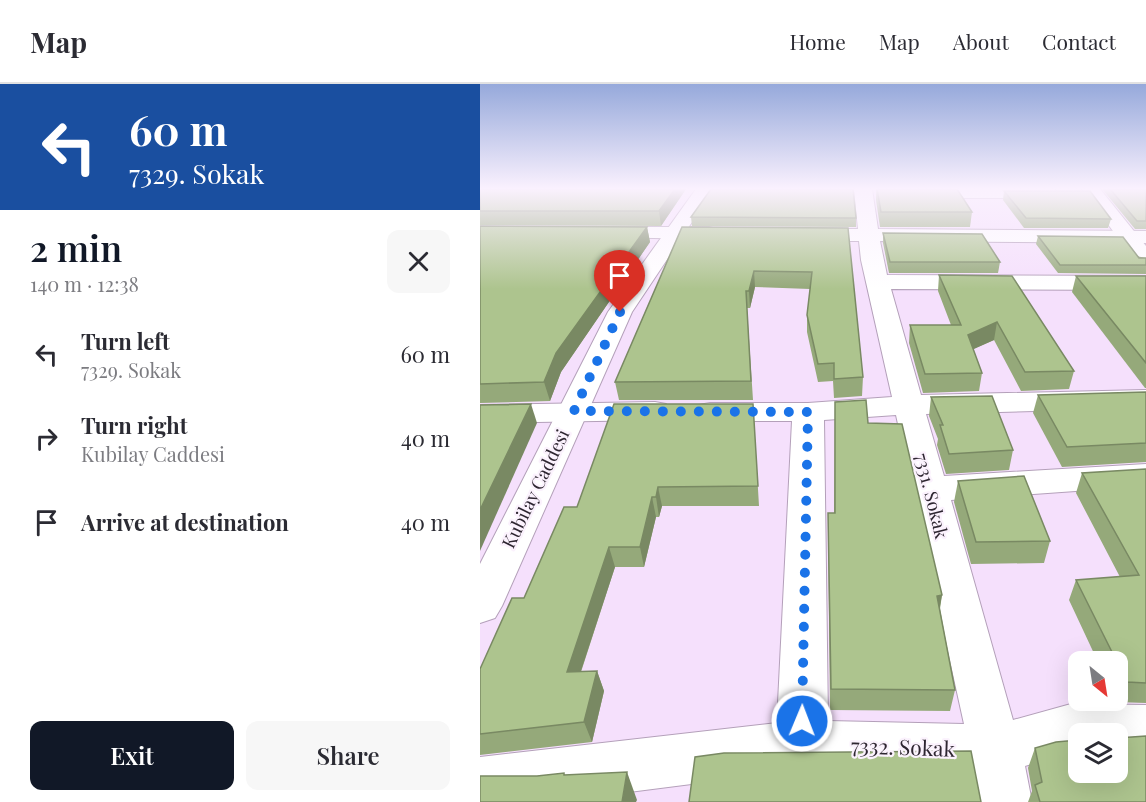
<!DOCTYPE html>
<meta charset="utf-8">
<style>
:root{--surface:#fff;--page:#f7f7f7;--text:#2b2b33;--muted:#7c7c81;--line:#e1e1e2;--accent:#111827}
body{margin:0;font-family:"Playfair Display",serif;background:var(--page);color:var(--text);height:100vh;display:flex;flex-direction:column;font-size:22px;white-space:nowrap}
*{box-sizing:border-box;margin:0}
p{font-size:20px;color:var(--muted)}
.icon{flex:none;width:33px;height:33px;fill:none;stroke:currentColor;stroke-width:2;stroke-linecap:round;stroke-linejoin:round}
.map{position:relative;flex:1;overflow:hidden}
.sheet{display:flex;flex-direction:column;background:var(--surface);width:480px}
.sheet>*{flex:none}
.hud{background:#1a4fa0;color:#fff;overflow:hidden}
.needle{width:39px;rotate:150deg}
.tools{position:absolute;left:588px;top:567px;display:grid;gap:12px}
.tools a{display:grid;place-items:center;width:60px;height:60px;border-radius:12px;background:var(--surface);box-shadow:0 6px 24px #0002;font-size:30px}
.pin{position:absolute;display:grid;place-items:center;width:51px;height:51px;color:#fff;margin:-62px -26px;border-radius:50% 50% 50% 0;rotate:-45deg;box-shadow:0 0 6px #0007}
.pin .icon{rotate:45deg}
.me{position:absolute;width:66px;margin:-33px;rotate:1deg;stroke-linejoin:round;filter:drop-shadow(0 0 4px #0008)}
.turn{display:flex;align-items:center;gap:21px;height:126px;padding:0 30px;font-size:27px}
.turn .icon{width:78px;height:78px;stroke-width:2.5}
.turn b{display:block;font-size:42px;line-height:51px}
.round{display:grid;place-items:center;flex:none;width:63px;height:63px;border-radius:12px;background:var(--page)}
.overview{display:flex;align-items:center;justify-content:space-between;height:102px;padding:0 30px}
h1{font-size:36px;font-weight:600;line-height:45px;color:var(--accent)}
.action{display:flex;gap:12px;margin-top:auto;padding:12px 30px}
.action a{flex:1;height:69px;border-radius:12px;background:var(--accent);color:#fff;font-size:24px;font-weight:600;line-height:69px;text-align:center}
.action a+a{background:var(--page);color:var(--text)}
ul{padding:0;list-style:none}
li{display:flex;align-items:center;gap:18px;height:84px;padding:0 30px}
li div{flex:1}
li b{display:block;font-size:22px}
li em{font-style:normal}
header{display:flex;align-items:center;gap:36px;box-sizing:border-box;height:84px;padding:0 30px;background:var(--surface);border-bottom:2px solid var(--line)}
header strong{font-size:28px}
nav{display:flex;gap:33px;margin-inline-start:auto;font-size:21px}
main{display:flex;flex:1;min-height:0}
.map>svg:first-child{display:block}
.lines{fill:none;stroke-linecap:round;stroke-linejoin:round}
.street-casing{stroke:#b4a0ba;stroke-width:2}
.secondary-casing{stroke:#b4a0ba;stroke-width:2}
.street{fill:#fff;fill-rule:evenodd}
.secondary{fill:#fff;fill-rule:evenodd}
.wall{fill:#95a97a}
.shaded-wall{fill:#798963}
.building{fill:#adc48e;stroke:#798963;stroke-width:1.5}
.route{stroke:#1a73e8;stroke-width:10;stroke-dasharray:0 18}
.labels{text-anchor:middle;stroke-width:4.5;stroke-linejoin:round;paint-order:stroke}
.street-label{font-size:18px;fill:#2e2631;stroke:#fbf2fd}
.near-street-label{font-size:21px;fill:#2e2631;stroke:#fbf2fd}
</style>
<header>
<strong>Map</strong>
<nav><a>Home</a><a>Map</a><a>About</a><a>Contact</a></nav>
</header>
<main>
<section class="sheet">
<div class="hud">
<div class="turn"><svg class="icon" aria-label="left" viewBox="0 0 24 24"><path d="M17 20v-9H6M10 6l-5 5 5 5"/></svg><div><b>60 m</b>7329. Sokak</div></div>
</div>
<div class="overview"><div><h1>2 min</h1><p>140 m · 12:38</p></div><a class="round"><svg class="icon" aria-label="close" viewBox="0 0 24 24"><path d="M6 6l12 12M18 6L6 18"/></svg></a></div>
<ul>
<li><svg class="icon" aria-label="left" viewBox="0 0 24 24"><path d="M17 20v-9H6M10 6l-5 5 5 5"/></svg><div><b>Turn left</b><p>7329. Sokak</p></div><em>60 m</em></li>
<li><svg class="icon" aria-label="right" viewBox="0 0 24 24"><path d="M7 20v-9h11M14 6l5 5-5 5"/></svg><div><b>Turn right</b><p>Kubilay Caddesi</p></div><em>40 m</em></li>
<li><svg class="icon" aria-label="arrive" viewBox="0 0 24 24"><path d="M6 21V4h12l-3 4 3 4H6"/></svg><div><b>Arrive at destination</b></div><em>40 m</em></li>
</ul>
<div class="action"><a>Exit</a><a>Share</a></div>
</section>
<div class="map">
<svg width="666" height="718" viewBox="0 0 666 718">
<rect width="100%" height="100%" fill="#f5e0fc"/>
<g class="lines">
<defs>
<g id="street">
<path d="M 374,105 L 392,105 L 398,145 L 666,147 L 666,159 L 400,157 L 407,191 L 666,192 L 666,206 L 411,205 L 441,311 L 666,306 L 666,324 L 446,330 L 464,392 L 666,380 L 666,402 L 471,416 L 533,636 L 591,620 L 666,621 L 666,669 L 638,669 L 638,650 L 598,650 L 598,668 L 591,668 L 545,682 L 552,718 L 496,718 L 493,691 L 322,686 L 71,718 L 0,718 L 0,673 L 297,639 L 312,337 L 230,337 L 219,335 L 214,328 L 219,321 L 230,319 L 328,319 L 412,313 L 381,176 L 379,157 L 326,157 L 319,155 L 316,151 L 319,147 L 326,145 L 378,145 ZM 416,331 L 484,640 L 348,637 L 344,336 Z"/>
<path d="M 430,105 L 574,105 L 579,109 L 576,113 L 570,114 L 436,114 L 430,113 L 427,109 Z"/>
<path d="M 125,143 L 229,143 L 236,145 L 239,149 L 236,153 L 229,155 L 118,153 L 115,149 L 118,145 Z"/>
<path d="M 175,318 L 186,320 L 191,327 L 186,334 L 175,336 L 0,339 L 0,321 Z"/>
</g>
<g id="secondary">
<path d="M 216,105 L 234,105 L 152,228 L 22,522 L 15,534 L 0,539 L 0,480 L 128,228 Z"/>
<path d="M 602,105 L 620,105 L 666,162 L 666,182 L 658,181 Z"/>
</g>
</defs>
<use href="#street" class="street-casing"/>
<use href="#secondary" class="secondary-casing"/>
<use href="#street" class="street"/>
<use href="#secondary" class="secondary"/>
</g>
<g class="wall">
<path d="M 0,105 L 206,105 L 181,142 L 0,141 Z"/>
<path d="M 396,105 L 477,105 L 492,128 L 490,143 L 400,143 L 396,116 Z"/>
<path d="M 622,105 L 666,105 L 666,145 L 655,145 Z"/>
<path d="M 524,107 L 631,135 L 628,144 L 544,144 L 523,116 Z"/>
<path d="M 211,133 L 376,134 L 376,143 L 212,142 Z"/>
<path d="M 0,142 L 167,143 L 170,158 L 81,288 L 70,317 L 0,319 Z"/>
<path d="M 202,143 L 368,144 L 383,293 L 382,312 L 354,314 L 353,297 L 338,298 L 327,248 L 327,231 L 330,205 L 275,203 L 270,224 L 267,224 L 273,316 L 139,316 L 135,298 Z"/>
<path d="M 403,149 L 520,178 L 518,189 L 409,189 L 403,159 Z"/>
<path d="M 558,152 L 666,174 L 666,190 L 578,189 L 556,160 Z"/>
<path d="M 459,191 L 594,287 L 589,305 L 541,307 L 514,256 L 493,265 L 502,289 L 499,307 L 443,309 L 429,259 L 430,241 L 471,241 L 458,207 Z"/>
<path d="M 596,192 L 666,192 L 666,304 L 665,304 L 592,208 Z"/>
<path d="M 666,308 L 666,378 L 582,383 L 553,329 L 558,311 Z"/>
<path d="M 451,313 L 533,366 L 529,386 L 466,390 L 457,361 L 458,355 L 449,332 Z"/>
<path d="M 355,318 L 388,339 L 462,511 L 460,525 L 475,606 L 470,627 L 350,626 L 348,450 L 348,429 L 354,429 Z"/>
<path d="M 273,320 L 279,422 L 182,422 L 179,433 L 176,433 L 164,483 L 135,483 L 101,588 L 117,587 L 124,607 L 112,658 L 0,671 L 0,585 L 44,514 L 97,423 Z"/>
<path d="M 666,385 L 666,619 L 637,618 L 636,616 L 638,616 L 638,578 L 618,578 L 589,516 L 596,496 L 640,493 L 596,409 L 602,389 Z"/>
<path d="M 478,397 L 570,457 L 564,479 L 491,480 L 474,418 Z"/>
<path d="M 555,664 L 666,718 L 548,718 L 552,707 L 548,684 Z"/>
</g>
<g class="shaded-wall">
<path d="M 195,105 L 206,105 L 181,142 L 179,127 Z"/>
<path d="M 167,143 L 170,158 L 81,288 L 70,317 L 64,298 L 76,269 Z"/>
<path d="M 274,187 L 275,203 L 270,224 L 269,207 Z"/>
<path d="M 517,238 L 514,256 L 485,269 L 488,251 Z"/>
<path d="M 51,320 L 57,339 L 0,467 L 0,426 Z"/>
<path d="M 178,403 L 182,422 L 179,433 L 176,413 Z"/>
<path d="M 172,413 L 176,433 L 164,483 L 160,463 Z"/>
<path d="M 129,463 L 135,483 L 94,608 L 87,588 Z"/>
<path d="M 462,511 L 458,533 L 457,512 Z"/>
<path d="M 117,587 L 124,607 L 112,658 L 104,638 Z"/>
<path d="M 147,688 L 157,716 L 156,718 L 142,718 Z"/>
</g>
<g class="building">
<path d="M 0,105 L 195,105 L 179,127 L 0,127 Z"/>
<path d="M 231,105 L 373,105 L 376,134 L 211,133 Z"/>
<path d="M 397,105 L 477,105 L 492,128 L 401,128 Z"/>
<path d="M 630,105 L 666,105 L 666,137 L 657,137 Z"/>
<path d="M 524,107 L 610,107 L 631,135 L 546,134 Z"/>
<path d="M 0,142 L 167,143 L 76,269 L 64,298 L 0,300 Z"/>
<path d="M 202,143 L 368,144 L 383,293 L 354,295 L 354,279 L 338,280 L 327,231 L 332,188 L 274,187 L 269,207 L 266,207 L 271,297 L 135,298 Z"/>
<path d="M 403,149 L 502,150 L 520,178 L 410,178 Z"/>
<path d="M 558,152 L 643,153 L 659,174 L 666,174 L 666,181 L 580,181 Z"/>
<path d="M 459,191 L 532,192 L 594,287 L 545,288 L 517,238 L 488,251 L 502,289 L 445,290 L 430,241 L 481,241 Z"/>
<path d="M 596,192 L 666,192 L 666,279 Z"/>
<path d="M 666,308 L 666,359 L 587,363 L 558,311 Z"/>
<path d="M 512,312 L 533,366 L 469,370 L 460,341 L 463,341 L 451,313 Z"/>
<path d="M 386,316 L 388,339 L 422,340 L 462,511 L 457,512 L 475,606 L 351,605 L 348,429 L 355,429 L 355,318 Z"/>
<path d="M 51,320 L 0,426 L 0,321 Z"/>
<path d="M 134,320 L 273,320 L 278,402 L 178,403 L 176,413 L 172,413 L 160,463 L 129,463 L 87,588 L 117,587 L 104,638 L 0,650 L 0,585 L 32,514 L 44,514 L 84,423 L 97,423 Z"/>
<path d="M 666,385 L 666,599 L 647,598 L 596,496 L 659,491 L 602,389 Z"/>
<path d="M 544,392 L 570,457 L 496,458 L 478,397 Z"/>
<path d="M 666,652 L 666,718 L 560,718 L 555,701 L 562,698 L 555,664 L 576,658 L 598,656 L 598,688 L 638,688 L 638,654 Z"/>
<path d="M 491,667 L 501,718 L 209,718 L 215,673 L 244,669 Z"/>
<path d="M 147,688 L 142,718 L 0,718 L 0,692 L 57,692 L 84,689 L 84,691 Z"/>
</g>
<linearGradient id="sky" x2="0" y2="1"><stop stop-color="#96a9db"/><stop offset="0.51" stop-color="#faf1fe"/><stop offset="1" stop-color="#faf1fe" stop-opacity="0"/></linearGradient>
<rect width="666" height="205" fill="url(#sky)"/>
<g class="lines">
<path class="route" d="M 140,228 L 94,327 L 328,328 L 322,637"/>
</g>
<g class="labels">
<g class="street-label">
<text transform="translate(56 405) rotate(-64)" y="6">Kubilay Caddesi</text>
<text transform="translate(451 412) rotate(76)" y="6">7331. Sokak</text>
</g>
<g class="near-street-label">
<text transform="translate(423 664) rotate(2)" y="7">7332. Sokak</text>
</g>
</g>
</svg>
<div class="tools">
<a><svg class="needle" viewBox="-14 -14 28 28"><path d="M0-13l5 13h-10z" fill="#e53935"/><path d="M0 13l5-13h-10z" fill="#7c7c81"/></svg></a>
<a><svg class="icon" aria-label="layers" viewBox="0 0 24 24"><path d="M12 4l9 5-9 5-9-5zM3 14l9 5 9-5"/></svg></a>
</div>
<div class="pin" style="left:140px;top:228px;background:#d93025"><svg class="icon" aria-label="arrive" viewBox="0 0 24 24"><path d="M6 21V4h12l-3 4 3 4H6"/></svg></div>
<svg class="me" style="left:322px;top:637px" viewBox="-20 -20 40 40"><circle r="17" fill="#1a73e8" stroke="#fff" stroke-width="3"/><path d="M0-11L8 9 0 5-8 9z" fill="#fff"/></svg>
</div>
</main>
